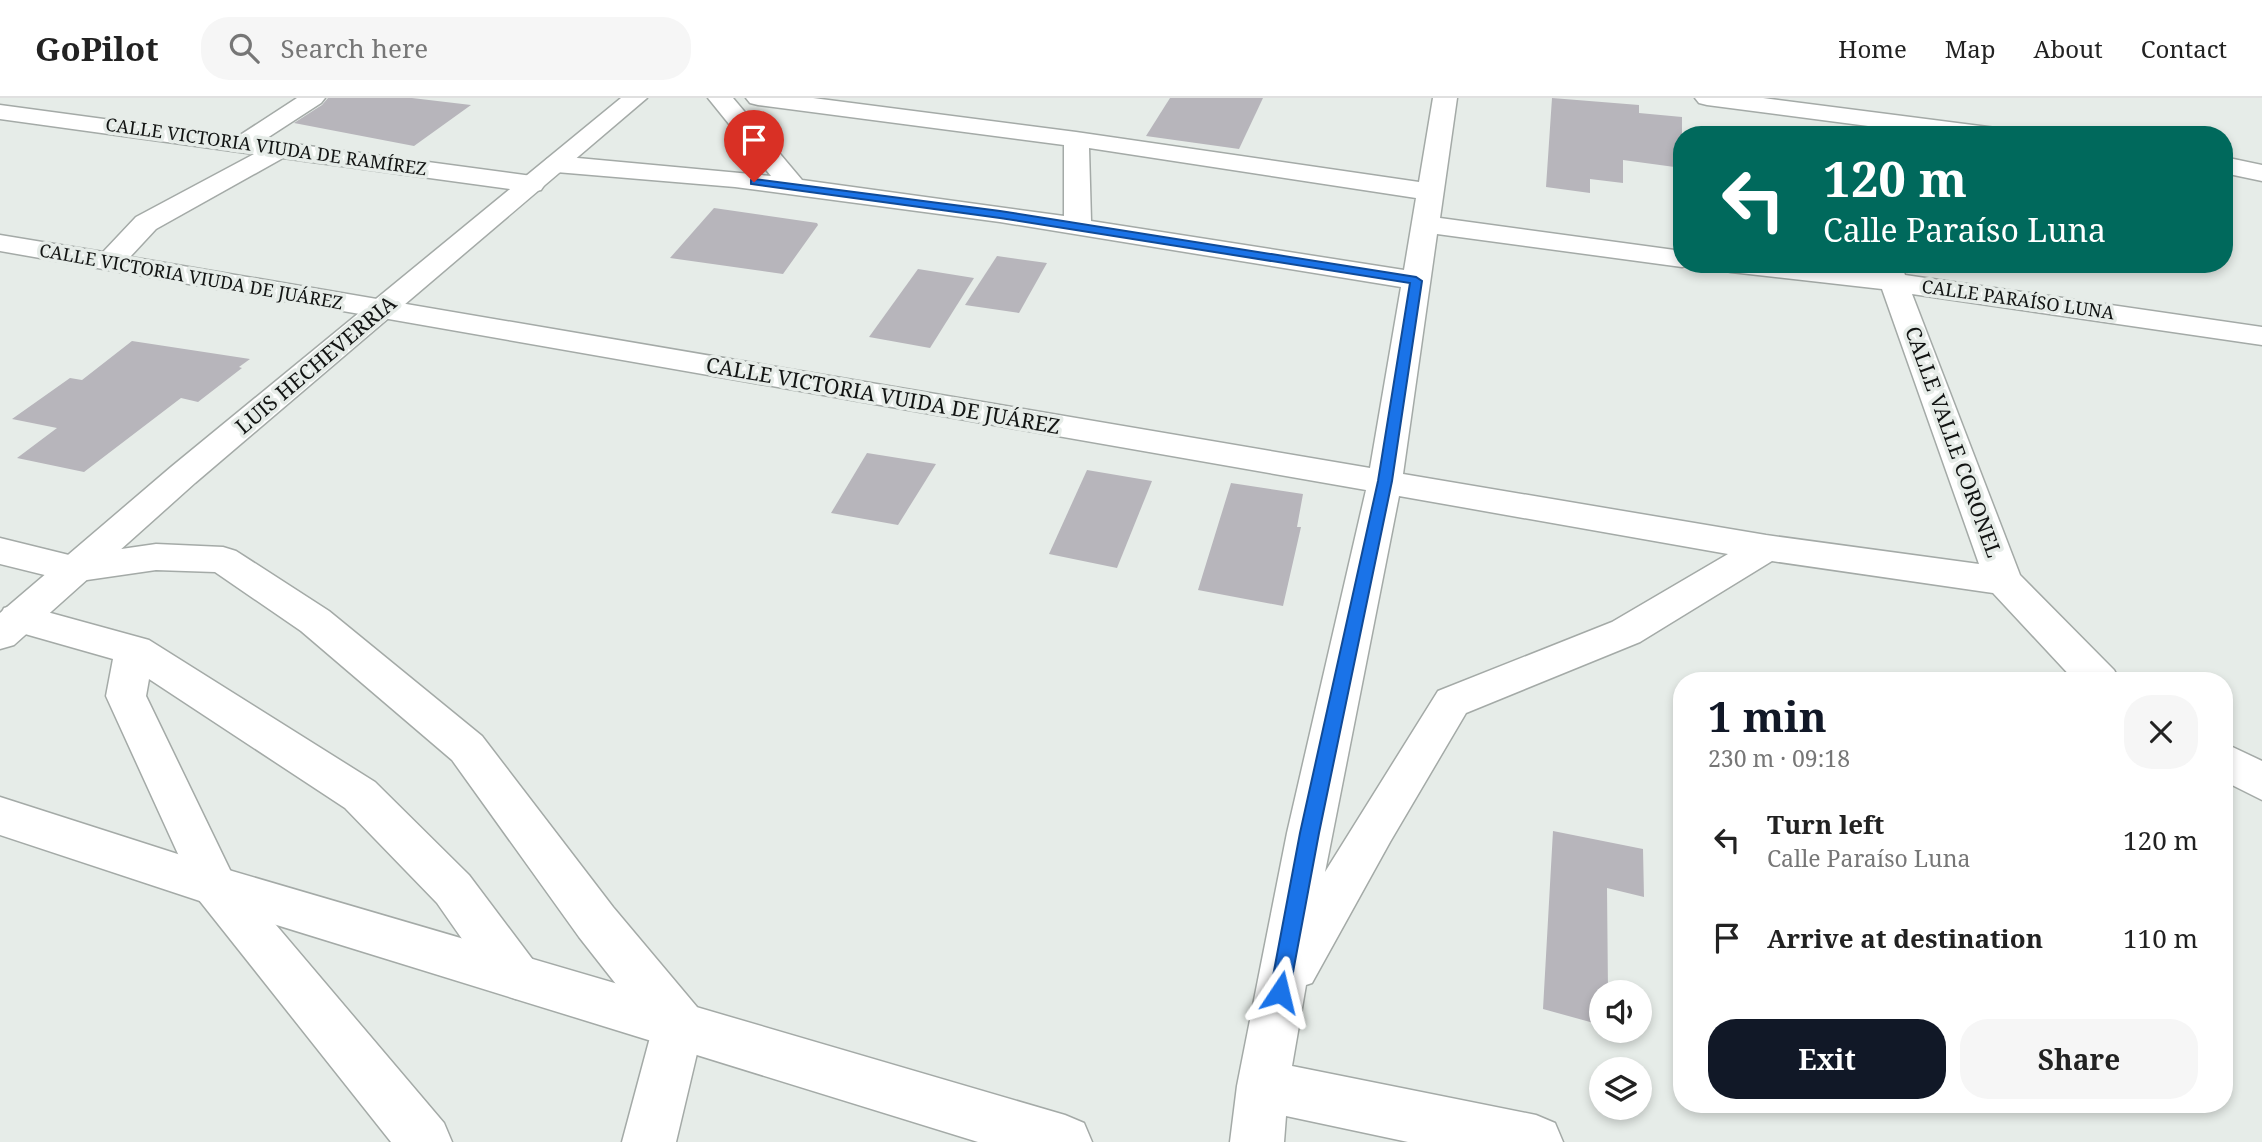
<!DOCTYPE html>
<meta charset="utf-8">
<style>
:root{--surface:#fff;--page:#f6f6f6;--text:#222;--muted:#767676;--line:#e0e0e0;--accent:#111827}
body{margin:0;font-family:"Noto Serif",serif;background:var(--page);color:var(--text);height:100vh;display:flex;flex-direction:column;font-size:26px;white-space:nowrap}
*{box-sizing:border-box;margin:0}
p{font-size:23px;color:var(--muted)}
.icon{flex:none;width:38px;height:38px;fill:none;stroke:currentColor;stroke-width:2;stroke-linecap:round;stroke-linejoin:round}
.map{position:relative;flex:1;overflow:hidden}
.details{position:absolute;left:1673px;top:574px;width:560px;height:441px;display:flex;flex-direction:column;background:var(--surface);border-radius:28px;box-shadow:0 4px 10px #0003}
.details>*{flex:none}
.top-card{position:absolute;left:1673px;top:28px;width:560px;height:147px;border-radius:28px;box-shadow:0 4px 10px #0003;background:#00695c;color:#fff;overflow:hidden}
.buttons{position:absolute;left:1589px;top:882px;display:grid;gap:14px}
.buttons a{display:grid;place-items:center;width:63px;height:63px;border-radius:50%;background:var(--surface);box-shadow:0 4px 10px #0003;font-size:35px}
.pin{position:absolute;display:grid;place-items:center;width:60px;height:60px;color:#fff;margin:-72px -30px;border-radius:50% 50% 50% 0;rotate:-45deg;box-shadow:0 0 7px #0007}
.pin .icon{rotate:45deg}
.me{position:absolute;width:77px;margin:-38px;rotate:10deg;stroke-linejoin:round;filter:drop-shadow(0 0 5px #0008)}
.turn{display:flex;align-items:center;gap:24px;height:147px;padding:0 35px;font-size:32px}
.turn .icon{width:91px;height:91px;stroke-width:2.5}
.turn b{display:block;font-size:49px;line-height:60px}
.round{display:grid;place-items:center;flex:none;width:74px;height:74px;border-radius:28px;background:var(--page)}
.headline{display:flex;align-items:center;justify-content:space-between;height:119px;padding:0 35px}
h1{font-size:42px;font-weight:700;line-height:52px;color:var(--accent)}
.action{display:flex;gap:14px;margin-top:auto;padding:14px 35px}
.action a{flex:1;height:80px;border-radius:28px;background:var(--accent);color:#fff;font-size:28px;font-weight:700;line-height:80px;text-align:center}
.action a+a{background:var(--page);color:var(--text)}
ul{padding:0;list-style:none}
li{display:flex;align-items:center;gap:21px;height:98px;padding:0 35px}
li div{flex:1}
li b{display:block;font-size:26px}
li em{font-style:normal}
header{display:flex;align-items:center;gap:42px;box-sizing:border-box;height:98px;padding:0 35px;background:var(--surface);border-bottom:2px solid var(--line)}
header strong{font-size:33px}
nav{display:flex;gap:38px;margin-inline-start:auto;font-size:24px}
.search{width:490px;height:63px;background:var(--page);display:flex;align-items:center;gap:18px;box-sizing:border-box;padding:0 24px;border-radius:28px;color:var(--muted);font-size:26px}
.map>svg:first-child{display:block}
.building{fill:#b7b5bb}
.lines{fill:none;stroke-linecap:round;stroke-linejoin:round}
.minor-casing{stroke:#a4aaa7;stroke-width:3}
.tertiary-casing{stroke:#a4aaa7;stroke-width:3}
.minor{fill:#fff;fill-rule:evenodd}
.tertiary{fill:#fff;fill-rule:evenodd}
.route{fill:#1a73e8;stroke:#114b97;stroke-width:2}
.labels{text-anchor:middle;stroke-width:7;stroke-linejoin:round;paint-order:stroke}
.far-street-label{font-size:18px;fill:#121413;stroke:#e6ece8}
.street-label{font-size:21px;fill:#121413;stroke:#e6ece8}
</style>
<header>
<strong>GoPilot</strong>
<div class="search"><svg class="icon" aria-label="search" viewBox="0 0 24 24"><circle cx="10" cy="10" r="6"/><path d="M15 15l6 6"/></svg>Search here</div>
<nav><a>Home</a><a>Map</a><a>About</a><a>Contact</a></nav>
</header>
<div class="map">
<svg width="2262" height="1044" viewBox="0 0 2262 1044">
<rect width="100%" height="100%" fill="#e6ece8"/>
<g class="building">
<path d="M 328,0 L 412,0 L 471,7 L 414,48 L 294,25 L 322,7 Z"/>
<path d="M 1170,0 L 1263,0 L 1239,51 L 1146,38 Z"/>
<path d="M 1552,0 L 1639,7 L 1639,15 L 1682,19 L 1682,70 L 1623,62 L 1623,85 L 1590,81 L 1590,95 L 1546,89 Z"/>
<path d="M 714,110 L 817,125 L 818,127 L 783,176 L 670,160 Z"/>
<path d="M 997,158 L 1047,165 L 1019,215 L 965,207 Z"/>
<path d="M 918,171 L 974,180 L 930,250 L 869,239 Z"/>
<path d="M 132,243 L 250,261 L 239,269 L 242,270 L 198,304 L 181,300 L 84,374 L 17,360 L 57,330 L 12,321 L 70,280 L 82,282 Z"/>
<path d="M 867,355 L 936,366 L 898,427 L 831,415 Z"/>
<path d="M 1087,372 L 1152,383 L 1117,470 L 1049,456 Z"/>
<path d="M 1231,385 L 1303,396 L 1297,429 L 1301,429 L 1283,508 L 1198,492 Z"/>
<path d="M 1553,733 L 1643,751 L 1644,799 L 1607,790 L 1608,894 L 1601,894 L 1601,927 L 1543,911 Z"/>
</g>
<g class="lines">
<defs>
<g id="minor">
<path d="M 297,0 L 325,0 L 321,5 L 264,42 L 532,78 L 541,80 L 545,86 L 541,92 L 532,94 L 283,60 L 156,131 L 130,159 L 1370,370 L 1401,189 L 1000,124 L 735,89 L 556,74 L 547,71 L 543,66 L 547,61 L 556,58 L 771,78 L 708,0 L 733,0 L 802,82 L 1064,118 L 1064,47 L 758,7 L 750,5 L 746,0 L 813,0 L 1076,34 L 1419,84 L 1433,0 L 1457,0 L 1440,120 L 1682,153 L 1682,166 L 1692,166 L 1682,169 L 1437,136 L 1403,376 L 1766,437 L 1979,466 L 1882,191 L 1731,174 L 1721,172 L 1717,166 L 1810,166 L 1876,173 L 1873,166 L 1901,166 L 1905,177 L 2262,229 L 2262,247 L 1912,196 L 2020,477 L 2114,572 L 2120,583 L 2075,583 L 1993,495 L 1772,463 L 1640,544 L 1466,615 L 1390,744 L 1312,885 L 1306,887 L 1292,968 L 1536,1017 L 1555,1025 L 1563,1044 L 1408,1044 L 1286,1018 L 1284,1044 L 1230,1044 L 1237,988 L 1287,735 L 1366,392 L 0,153 L 0,137 L 103,154 L 136,119 L 254,56 L 0,21 L 0,7 L 237,39 ZM 1089,50 L 1416,100 L 1404,172 L 1091,123 ZM 1399,398 L 1728,456 L 1612,524 L 1438,593 L 1325,774 Z"/>
<path d="M 1695,0 L 1763,0 L 1996,30 L 2005,32 L 2008,37 L 1937,37 L 1707,7 L 1699,5 Z"/>
<path d="M 2224,59 L 2262,67 L 2262,83 L 2224,75 Z"/>
<path d="M 0,440 L 73,458 L 156,446 L 223,449 L 236,453 L 329,513 L 482,638 L 613,809 L 697,909 L 704,926 L 676,1044 L 622,1044 L 652,932 L 579,839 L 452,662 L 301,533 L 215,474 L 156,472 L 73,484 L 0,466 Z"/>
<path d="M 18,506 L 149,542 L 375,684 L 469,777 L 533,862 L 540,878 L 533,894 L 516,901 L 499,894 L 437,805 L 345,710 L 149,581 L 146,598 L 231,774 L 444,1025 L 452,1044 L 391,1044 L 199,802 L 106,598 L 113,561 L 4,530 L 0,518 L 4,510 Z"/>
<path d="M 2224,645 L 2262,663 L 2262,702 L 2224,683 Z"/>
</g>
<g id="tertiary">
<path d="M 621,0 L 647,0 L 195,385 L 14,547 L 0,551 L 0,515 L 171,369 Z"/>
<path d="M 0,699 L 215,768 L 1065,1017 L 1084,1025 L 1092,1044 L 978,1044 L 215,808 L 0,737 Z"/>
</g>
</defs>
<use href="#minor" class="minor-casing"/>
<use href="#tertiary" class="tertiary-casing"/>
<use href="#minor" class="minor"/>
<use href="#tertiary" class="tertiary"/>
</g>
<path class="route" d="M 754,81 L 1000,113 L 1416,179 L 1422,183 L 1392,383 L 1319,735 L 1288,901 L 1280,904 L 1273,901 L 1270,894 L 1300,735 L 1378,383 L 1410,185 L 1000,120 L 751,86 L 751,82 Z"/>
<g class="labels">
<g class="far-street-label">
<text transform="translate(266 49) rotate(8)" y="6">CALLE VICTORIA VIUDA DE RAMÍREZ</text>
<text transform="translate(191 179) rotate(10)" y="6">CALLE VICTORIA VIUDA DE JUÁREZ</text>
<text transform="translate(2018 202) rotate(8)" y="6">CALLE PARAÍSO LUNA</text>
</g>
<g class="street-label">
<text transform="translate(316 267) rotate(-40)" y="7">LUIS HECHEVERRIA</text>
<text transform="translate(883 298) rotate(10)" y="7">CALLE VICTORIA VUIDA DE JUÁREZ</text>
<text transform="translate(1953 344) rotate(70)" y="7">CALLE VALLE CORONEL</text>
</g>
</g>
</svg>
<div class="buttons">
<a><svg class="icon" aria-label="sound" viewBox="0 0 24 24"><path d="M4 9h4l5-4v14l-5-4H4zM17 9q2 3 0 6"/></svg></a>
<a><svg class="icon" aria-label="layers" viewBox="0 0 24 24"><path d="M12 4l9 5-9 5-9-5zM3 14l9 5 9-5"/></svg></a>
</div>
<div class="pin" style="left:754px;top:84px;background:#d93025"><svg class="icon" aria-label="arrive" viewBox="0 0 24 24"><path d="M6 21V4h12l-3 4 3 4H6"/></svg></div>
<svg class="me" style="left:1280px;top:894px" viewBox="-20 -20 40 40"><path d="M0-17L14 15 0 8-14 15z" fill="#1a73e8" stroke="#fff" stroke-width="4"/></svg>
<div class="top-card">
<div class="turn"><svg class="icon" aria-label="left" viewBox="0 0 24 24"><path d="M17 20v-9H6M10 6l-5 5 5 5"/></svg><div><b>120 m</b>Calle Paraíso Luna</div></div>
</div>
<section class="details">
<div class="headline"><div><h1>1 min</h1><p>230 m · 09:18</p></div><a class="round"><svg class="icon" aria-label="close" viewBox="0 0 24 24"><path d="M6 6l12 12M18 6L6 18"/></svg></a></div>
<ul>
<li><svg class="icon" aria-label="left" viewBox="0 0 24 24"><path d="M17 20v-9H6M10 6l-5 5 5 5"/></svg><div><b>Turn left</b><p>Calle Paraíso Luna</p></div><em>120 m</em></li>
<li><svg class="icon" aria-label="arrive" viewBox="0 0 24 24"><path d="M6 21V4h12l-3 4 3 4H6"/></svg><div><b>Arrive at destination</b></div><em>110 m</em></li>
</ul>
<div class="action"><a>Exit</a><a>Share</a></div>
</section>
</div>
